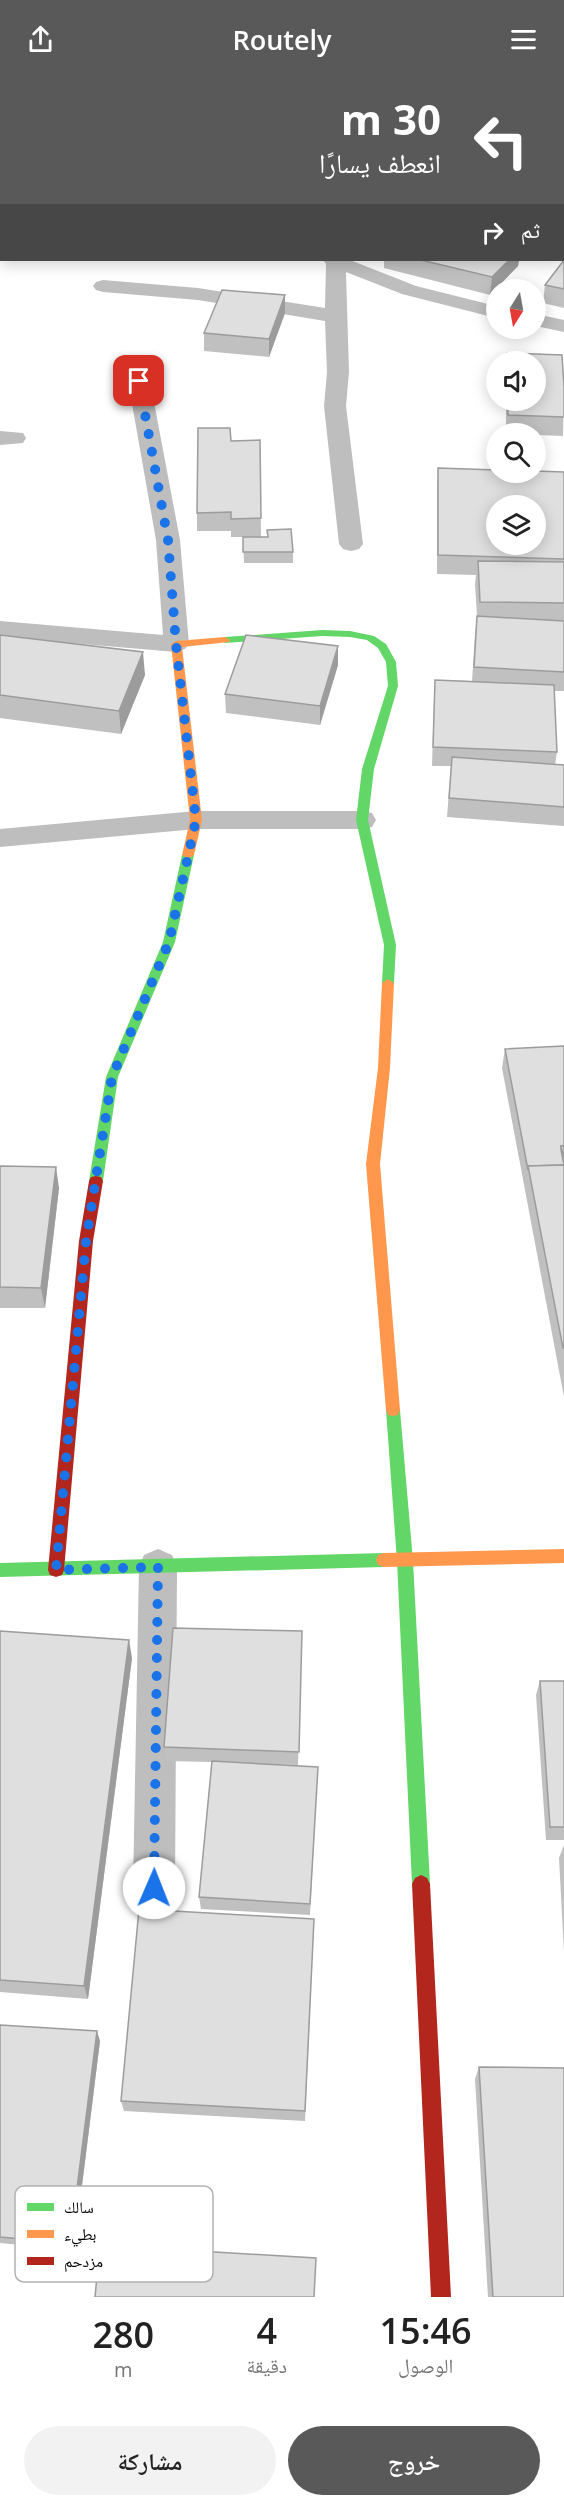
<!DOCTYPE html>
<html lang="ar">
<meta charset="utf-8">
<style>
:root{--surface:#fff;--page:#f2f2f2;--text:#222;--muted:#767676;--accent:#595959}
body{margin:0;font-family:"Open Sans","Noto Naskh Arabic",sans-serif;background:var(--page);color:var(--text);direction:rtl;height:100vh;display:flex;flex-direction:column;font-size:22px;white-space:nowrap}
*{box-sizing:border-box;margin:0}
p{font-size:20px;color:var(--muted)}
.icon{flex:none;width:33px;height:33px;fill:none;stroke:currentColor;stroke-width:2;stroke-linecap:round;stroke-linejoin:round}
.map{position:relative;height:2219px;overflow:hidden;direction:ltr}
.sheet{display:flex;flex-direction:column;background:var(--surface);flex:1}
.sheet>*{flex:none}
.hud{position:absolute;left:0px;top:0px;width:564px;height:183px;box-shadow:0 3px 15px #0003;direction:rtl;background:#595959;color:#fff;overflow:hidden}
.needle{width:39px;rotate:191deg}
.controls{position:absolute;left:486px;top:201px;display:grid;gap:12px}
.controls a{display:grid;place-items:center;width:60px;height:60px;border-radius:50%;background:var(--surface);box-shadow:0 3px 15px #0003;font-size:30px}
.pin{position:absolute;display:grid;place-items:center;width:51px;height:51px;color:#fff;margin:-26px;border-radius:12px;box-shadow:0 3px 9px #0006}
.me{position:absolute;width:66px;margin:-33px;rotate:1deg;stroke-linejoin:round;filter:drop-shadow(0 0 4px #0008)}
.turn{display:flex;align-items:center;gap:21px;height:126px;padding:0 24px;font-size:27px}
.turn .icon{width:78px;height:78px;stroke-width:2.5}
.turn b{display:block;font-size:42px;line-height:51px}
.then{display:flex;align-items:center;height:57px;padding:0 24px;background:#0003;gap:12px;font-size:22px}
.eta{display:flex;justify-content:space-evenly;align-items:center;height:102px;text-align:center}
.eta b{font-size:36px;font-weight:600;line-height:42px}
.action{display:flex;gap:12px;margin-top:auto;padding:12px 24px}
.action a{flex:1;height:69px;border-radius:36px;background:var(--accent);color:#fff;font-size:24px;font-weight:600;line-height:69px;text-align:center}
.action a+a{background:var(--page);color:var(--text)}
header{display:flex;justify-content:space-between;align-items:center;height:78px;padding:0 24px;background:var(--accent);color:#fff;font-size:27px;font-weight:600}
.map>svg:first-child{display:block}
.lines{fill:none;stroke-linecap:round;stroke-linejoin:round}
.street{fill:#bebebe;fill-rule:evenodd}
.fast{fill:#63d668;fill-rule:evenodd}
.slow{fill:#ff974d;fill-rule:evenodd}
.jam{fill:#b3261e;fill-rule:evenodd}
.wall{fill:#c0c0c0}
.shaded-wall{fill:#9c9c9c}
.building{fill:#dfdfdf;stroke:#9c9c9c;stroke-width:1.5;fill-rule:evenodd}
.route{stroke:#1a73e8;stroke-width:10;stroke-dasharray:0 18}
.key{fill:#fff;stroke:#b2b2b2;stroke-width:1.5}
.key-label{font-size:16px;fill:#000}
</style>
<header><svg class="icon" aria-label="menu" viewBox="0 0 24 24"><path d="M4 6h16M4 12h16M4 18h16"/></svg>Routely<svg class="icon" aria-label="share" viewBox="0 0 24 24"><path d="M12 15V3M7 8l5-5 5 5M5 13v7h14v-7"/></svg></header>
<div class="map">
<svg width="564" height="2219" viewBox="0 0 564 2219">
<rect width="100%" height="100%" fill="#fff"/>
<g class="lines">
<g class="street">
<rect x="152" y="0" width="18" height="2"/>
<rect x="331" y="0" width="18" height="2"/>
<path d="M 0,33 L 2,33 L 0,44 Z"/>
<path d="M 323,182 L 350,182 L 416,208 L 496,228 L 496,240 L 402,216 L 346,194 L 349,294 L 346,328 L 363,466 L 359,471 L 351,473 L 343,471 L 339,466 L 324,328 L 327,294 L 325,243 L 198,222 L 103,214 L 96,212 L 93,208 L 96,204 L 103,202 L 198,210 L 325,230 L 326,186 Z"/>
<path d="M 536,236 L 564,242 L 564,254 L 536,248 Z"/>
<path d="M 139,297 L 147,298 L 150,303 L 180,462 L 189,566 L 185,571 L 176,574 L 0,559 L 0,543 L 163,557 L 156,462 L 128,303 L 131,298 Z"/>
<path d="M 0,353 L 23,355 L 26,360 L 23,365 L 0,367 Z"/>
<path d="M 196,733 L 362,733 L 372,735 L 376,742 L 372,749 L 362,751 L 196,751 L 0,769 L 0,751 Z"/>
<path d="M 158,1471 L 172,1477 L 177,1489 L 175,1810 L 169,1825 L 154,1831 L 139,1825 L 133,1810 L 139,1489 L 144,1477 Z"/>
</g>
<g class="fast">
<path d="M 322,552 L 350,553 L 374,558 L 386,566 L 396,584 L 398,608 L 374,691 L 368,742 L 396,867 L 394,905 L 388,909 L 382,905 L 384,867 L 356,742 L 362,691 L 388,608 L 386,584 L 378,570 L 367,562 L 350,559 L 322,558 L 225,565 L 220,562 L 225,559 Z"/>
<path d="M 188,773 L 194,777 L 175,864 L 118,999 L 103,1103 L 101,1107 L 91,1107 L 89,1103 L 106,999 L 163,864 L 182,777 Z"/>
<path d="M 393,1326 L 398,1327 L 400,1332 L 413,1483 L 430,1806 L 427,1812 L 421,1815 L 415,1812 L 412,1806 L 397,1483 L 386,1332 L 388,1327 Z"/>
<path d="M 384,1475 L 390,1477 L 392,1482 L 390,1487 L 384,1489 L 0,1499 L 0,1485 Z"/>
</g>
<g class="slow">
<path d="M 225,559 L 230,562 L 229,564 L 182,569 L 202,742 L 194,777 L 188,781 L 182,777 L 190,742 L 171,566 L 176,563 Z"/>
<path d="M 388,901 L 394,905 L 390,990 L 380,1086 L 400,1332 L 398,1337 L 393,1338 L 388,1337 L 386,1332 L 366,1086 L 378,990 L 382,905 Z"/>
<path d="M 564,1471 L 564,1485 L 384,1489 L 378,1487 L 376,1482 L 378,1477 L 384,1475 Z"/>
</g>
<g class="jam">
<path d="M 96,1098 L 101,1099 L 103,1103 L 93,1163 L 64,1492 L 62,1497 L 56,1499 L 50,1497 L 48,1492 L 79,1163 L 89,1103 L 91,1099 Z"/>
<path d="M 421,1797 L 427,1800 L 430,1806 L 451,2219 L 431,2219 L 412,1806 L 415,1800 Z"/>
</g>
</g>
<g class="wall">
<path d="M 394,0 L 493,0 L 492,2 L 395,2 Z"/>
<rect x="562" y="70" width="2" height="43"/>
<path d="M 384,182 L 519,182 L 518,188 L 490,217 L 384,190 Z"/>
<path d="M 564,182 L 564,230 L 543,225 L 545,207 Z"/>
<path d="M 285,217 L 285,235 L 269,279 L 204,273 L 204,255 Z"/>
<path d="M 507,275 L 562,277 L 564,309 L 563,358 L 536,357 L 536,356 L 506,356 L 506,322 L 536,322 L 536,284 L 506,284 Z"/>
<path d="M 260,362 L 261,459 L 293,474 L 293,485 L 244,485 L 243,459 L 231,459 L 231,453 L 197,453 L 197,435 L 231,363 Z"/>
<path d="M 438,390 L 564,394 L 564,613 L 554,613 L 557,674 L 555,687 L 564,687 L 564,748 L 447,739 L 451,688 L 432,688 L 434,621 L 435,602 L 472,603 L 475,557 L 477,538 L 475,506 L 476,497 L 437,496 L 437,409 Z"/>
<path d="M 0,557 L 145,597 L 121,656 L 0,640 Z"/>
<path d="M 338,587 L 320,647 L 226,635 L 225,616 Z"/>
<path d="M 564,968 L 564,1319 L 502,990 L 505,971 Z"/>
<path d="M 0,1088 L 59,1110 L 45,1230 L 0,1230 Z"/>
<path d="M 0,1553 L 132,1580 L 88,1921 L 0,1914 Z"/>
<path d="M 302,1553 L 298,1687 L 266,1686 L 318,1689 L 310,1837 L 201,1831 L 199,1819 L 212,1684 L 166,1683 L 164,1669 Z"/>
<path d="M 540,1603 L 564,1603 L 564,1762 L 546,1762 L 536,1617 Z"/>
<path d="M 564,1767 L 564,1874 L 559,1780 Z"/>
<path d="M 314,1841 L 305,2043 L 124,2033 L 121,2023 Z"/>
<path d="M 0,1947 L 100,1963 L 74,2172 L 0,2165 Z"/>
<path d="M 479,1989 L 564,2219 L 488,2219 L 475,2001 Z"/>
</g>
<g class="shaded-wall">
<path d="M 509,182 L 519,182 L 518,188 L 490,217 L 492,199 Z"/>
<path d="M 285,217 L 285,235 L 269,279 L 269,261 Z"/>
<path d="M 338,568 L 338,587 L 320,647 L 320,628 Z"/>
<path d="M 143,574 L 145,597 L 121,656 L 119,633 Z"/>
<path d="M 56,1089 L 59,1110 L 45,1230 L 41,1210 Z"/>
<path d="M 129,1562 L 132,1580 L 88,1921 L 84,1908 Z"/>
<path d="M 97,1953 L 100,1963 L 74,2172 L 70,2165 Z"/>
</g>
<g class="building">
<rect x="195" y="0" width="70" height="2"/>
<path d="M 452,0 L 493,0 L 492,2 L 452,2 Z"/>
<rect x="562" y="70" width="2" height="26"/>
<path d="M 421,182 L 509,182 L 492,199 Z"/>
<path d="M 564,182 L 564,211 L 545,207 Z"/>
<path d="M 222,212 L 285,217 L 269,261 L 204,255 Z"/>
<path d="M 507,275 L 562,277 L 564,309 L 564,339 L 508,337 L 508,322 L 536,322 L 536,284 L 507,284 Z"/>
<path d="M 198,350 L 230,350 L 231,363 L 260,362 L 261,440 L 231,441 L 231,434 L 197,435 Z"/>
<path d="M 438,390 L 496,392 L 496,394 L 536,394 L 536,393 L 564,394 L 564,481 L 438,477 ZM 496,428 L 536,428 L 536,466 L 496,466 Z"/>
<path d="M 291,451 L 293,474 L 243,474 L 243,459 L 268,459 L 267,452 Z"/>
<path d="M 478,483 L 564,484 L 564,525 L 480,524 Z"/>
<path d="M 477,538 L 564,543 L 564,594 L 474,589 Z"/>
<path d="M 0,557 L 143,574 L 119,633 L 0,617 Z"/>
<path d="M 246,557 L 338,568 L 320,628 L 225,616 Z"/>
<path d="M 435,602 L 554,607 L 557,674 L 433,669 Z"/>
<path d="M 452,679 L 564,687 L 564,729 L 449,720 Z"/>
<path d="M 564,968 L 564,1068 L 561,1068 L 561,1072 L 564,1087 L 528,1088 L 528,1092 L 505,971 Z"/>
<path d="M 561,1068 L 564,1068 L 564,1081 Z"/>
<path d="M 564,1087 L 564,1270 L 563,1270 L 528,1088 Z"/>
<path d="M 0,1088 L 56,1089 L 41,1210 L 0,1209 Z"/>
<path d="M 173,1550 L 302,1553 L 299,1674 L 164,1669 Z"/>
<path d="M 0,1553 L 129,1562 L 84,1908 L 0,1902 Z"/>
<path d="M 540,1603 L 564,1603 L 564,1749 L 550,1749 Z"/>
<path d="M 212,1683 L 318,1689 L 310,1826 L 199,1819 Z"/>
<path d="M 139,1831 L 314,1841 L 305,2033 L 121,2023 Z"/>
<path d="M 0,1947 L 97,1953 L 70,2165 L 0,2159 Z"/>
<path d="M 479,1989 L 564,1990 L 564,2219 L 493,2219 Z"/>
<path d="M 100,2167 L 316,2180 L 314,2219 L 95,2219 Z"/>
</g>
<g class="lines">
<path class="route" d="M 139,303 L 168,462 L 176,566 L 196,742 L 169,864 L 112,999 L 86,1163 L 56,1492 L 158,1489 L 154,1810"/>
</g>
<rect x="15" y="2108" width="198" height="96" rx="9" class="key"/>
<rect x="27" y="2125" width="27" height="8" fill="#63d668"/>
<rect x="27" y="2152" width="27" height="8" fill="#ff974d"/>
<rect x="27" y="2179" width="27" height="8" fill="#b3261e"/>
<g class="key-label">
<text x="64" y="2135">سالك</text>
<text x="64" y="2162">بطيء</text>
<text x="64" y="2189">مزدحم</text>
</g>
</svg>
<div class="controls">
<a><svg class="needle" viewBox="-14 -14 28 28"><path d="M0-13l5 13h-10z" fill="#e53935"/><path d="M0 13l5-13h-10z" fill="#767676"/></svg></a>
<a><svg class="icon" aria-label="sound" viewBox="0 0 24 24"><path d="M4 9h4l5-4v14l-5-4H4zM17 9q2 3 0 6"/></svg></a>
<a><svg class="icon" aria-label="search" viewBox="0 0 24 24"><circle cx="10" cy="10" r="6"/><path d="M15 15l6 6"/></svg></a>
<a><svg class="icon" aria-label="layers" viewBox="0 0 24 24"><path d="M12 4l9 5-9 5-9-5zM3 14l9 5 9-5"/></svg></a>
</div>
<div class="pin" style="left:139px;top:303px;background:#d93025"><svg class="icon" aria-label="arrive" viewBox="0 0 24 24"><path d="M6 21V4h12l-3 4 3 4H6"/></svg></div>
<svg class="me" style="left:154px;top:1810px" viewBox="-20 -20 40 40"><circle r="19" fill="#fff"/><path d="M0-13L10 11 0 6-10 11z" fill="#1a73e8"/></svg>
<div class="hud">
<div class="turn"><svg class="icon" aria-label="left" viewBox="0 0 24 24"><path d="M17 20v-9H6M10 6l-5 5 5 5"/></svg><div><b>30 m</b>انعطف يسارًا</div></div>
<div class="then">ثم<svg class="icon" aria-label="right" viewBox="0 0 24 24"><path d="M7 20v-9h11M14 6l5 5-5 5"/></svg></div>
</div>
</div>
<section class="sheet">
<div class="eta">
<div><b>15:46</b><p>الوصول</p></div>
<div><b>4</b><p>دقيقة</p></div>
<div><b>280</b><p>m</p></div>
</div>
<div class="action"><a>خروج</a><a>مشاركة</a></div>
</section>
